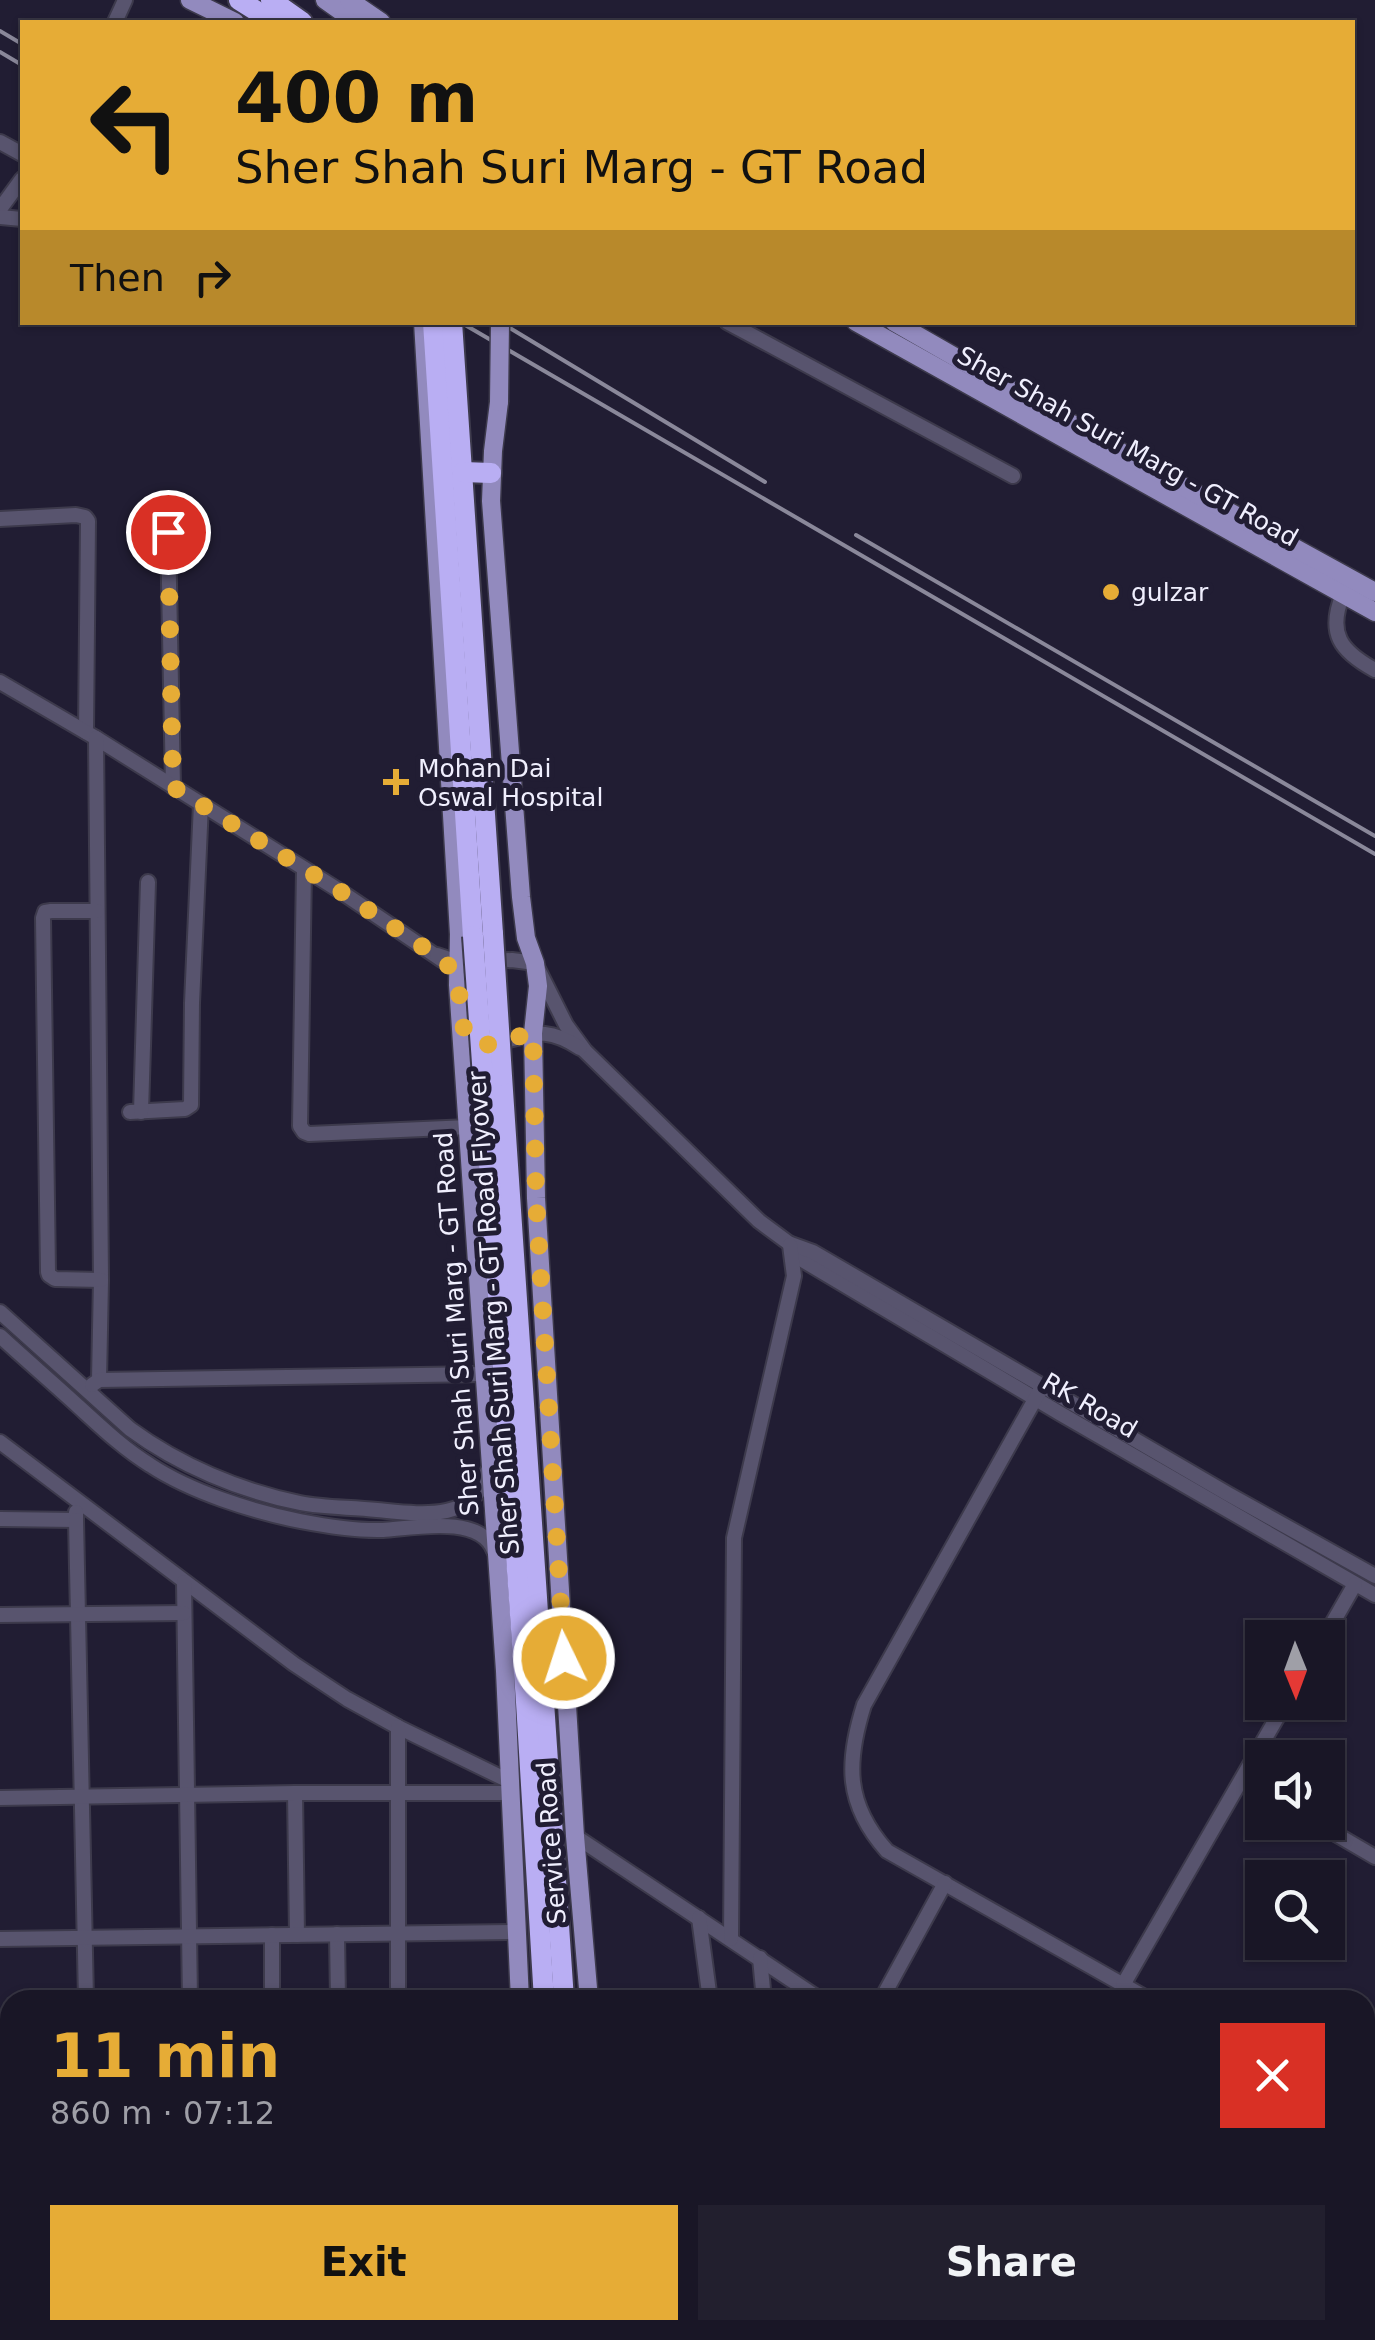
<!DOCTYPE html>
<meta charset="utf-8">
<style>
:root{--surface:#191626;--page:#221f2e;--text:#f1f3f6;--muted:#9f9fa7;--line:#373543;--accent:#e6ac36}
body{margin:0;font-family:"DejaVu Sans",sans-serif;background:var(--page);color:var(--text);height:100vh;display:flex;flex-direction:column;font-size:38px;white-space:nowrap}
*{box-sizing:border-box;margin:0}
p{font-size:32px;color:var(--muted)}
.icon{flex:none;width:55px;height:55px;fill:none;stroke:currentColor;stroke-width:2;stroke-linecap:round;stroke-linejoin:round}
.map{position:relative;flex:1;overflow:hidden}
.side{position:absolute;left:0px;top:1990px;width:1375px;height:350px;display:flex;flex-direction:column;background:var(--surface);border-radius:30px 30px 0 0;box-shadow:0 2px 8px #0004,0 0 0 2px var(--line)}
.side>*{flex:none}
.banner{position:absolute;left:20px;top:20px;width:1335px;height:305px;border-radius:0px;box-shadow:0 2px 8px #0004,0 0 0 2px var(--line);background:#e6ac36;color:#111;overflow:hidden}
.needle{width:65px;rotate:179deg}
.tools{position:absolute;left:1245px;top:1620px;display:grid;gap:20px}
.tools a{display:grid;place-items:center;width:100px;height:100px;border-radius:0px;background:var(--surface);box-shadow:0 2px 8px #0004,0 0 0 2px var(--line);font-size:50px}
.pin{position:absolute;display:grid;place-items:center;width:85px;height:85px;color:#fff;margin:-42px;border:5px solid #fff;border-radius:50%;box-shadow:0 2px 10px #0007}
.me{position:absolute;width:110px;margin:-55px;rotate:356deg;stroke-linejoin:round;filter:drop-shadow(0 0 8px #0008)}
.turn{display:flex;align-items:center;gap:35px;height:210px;padding:0 50px;font-size:45px}
.turn .icon{width:130px;height:130px;stroke-width:2.5}
.turn b{display:block;font-size:70px;line-height:85px}
.then{display:flex;align-items:center;height:95px;padding:0 50px;background:#0003;gap:20px;font-size:38px}
.round{display:grid;place-items:center;flex:none;width:105px;height:105px;border-radius:0px;background:var(--page)}
.headline{display:flex;align-items:center;justify-content:space-between;height:170px;padding:0 50px}
h1{font-size:60px;font-weight:800;line-height:75px;color:var(--accent)}
.cta{display:flex;gap:20px;margin-top:auto;padding:20px 50px}
.cta a{flex:1;height:115px;border-radius:0px;background:var(--accent);color:#111;font-size:40px;font-weight:800;line-height:115px;text-align:center}
.cta a+a{background:var(--page);color:var(--text)}
.map>svg:first-child{display:block}
.lines{fill:none;stroke-linecap:round;stroke-linejoin:round}
.minor-casing{stroke:#3d3a4c;stroke-width:18}
.major-casing{stroke:#3d3a4c;stroke-width:21}
.highway-casing{stroke:#3d3a4c;stroke-width:24}
.minor{stroke:#58546e;stroke-width:14}
.major{stroke:#928abe;stroke-width:18}
.highway{stroke:#b9aef3;stroke-width:20}
.rail{stroke:#8a889a;stroke-width:4}
.major-bridge-casing{stroke:#3d3a4c;stroke-width:21;stroke-linecap:butt}
.highway-bridge-casing{stroke:#3d3a4c;stroke-width:24;stroke-linecap:butt}
.major-bridge{stroke:#928abe;stroke-width:18}
.highway-bridge{stroke:#b9aef3;stroke-width:20}
.route{stroke:#e6ac36;stroke-width:18;stroke-dasharray:0 32.4}
.poi-dot{fill:#e6ac36;stroke:#211d33;stroke-width:4}
.labels{text-anchor:middle;stroke-width:10;stroke-linejoin:round;paint-order:stroke}
.street-label{font-size:25px;fill:#f0effe;stroke:#211d33}
.poi-label{font-size:25px;fill:#f0effe;stroke:#211d33;text-anchor:start}
</style>
<div class="map">
<svg width="1375" height="2340" viewBox="0 0 1375 2340">
<rect width="100%" height="100%" fill="#211d33"/>
<g class="lines">
<defs>
<g id="minor">
<path d="M 115,22 L 125,0"/>
<path d="M 0,142 L 22,154"/>
<path d="M 0,209 L 22,179"/>
<path d="M 0,217 L 22,219"/>
<path d="M 727,322 L 1013,476"/>
<path d="M 0,519 L 76,515 L 85,517 L 88,521 L 86,732"/>
<path d="M 168,532 L 173,787"/>
<path d="M 1343,594 C 1327,633 1340,651 1375,670"/>
<path d="M 0,682 L 96,738 L 340,891 L 442,960"/>
<path d="M 96,738 L 101,1280 L 99,1380"/>
<path d="M 304,869 L 300,1126 L 304,1132 L 309,1134 L 469,1127"/>
<path d="M 97,911 L 51,911 L 45,912 L 43,918 L 48,1272 L 49,1275 L 55,1279 L 101,1280"/>
<path d="M 437,955 L 452,960 L 465,961"/>
<path d="M 486,961 L 512,960 L 535,963 L 566,1025 L 585,1051 L 759,1221 L 790,1244 L 804,1261 L 1061,1414 L 1375,1595"/>
<path d="M 491,1044 C 531,1037 541,1023 580,1048"/>
<path d="M 130,1112 L 185,1109 L 191,1105 L 192,1003 L 201,804"/>
<path d="M 141,1112 L 148,882"/>
<path d="M 791,1244 L 813,1252 L 1228,1494 L 1375,1576"/>
<path d="M 0,1312 L 130,1429 C 179,1465 240,1491 300,1503 C 325,1508 351,1507 377,1510 C 419,1514 475,1523 487,1472"/>
<path d="M 0,1336 C 26,1360 53,1383 79,1407 C 102,1428 124,1449 150,1465 C 191,1492 251,1511 300,1521 C 326,1526 355,1531 383,1530 C 413,1528 481,1514 494,1551"/>
<path d="M 92,1385 L 99,1380 L 485,1374"/>
<path d="M 1043,1385 L 864,1705 C 846,1762 845,1804 887,1851 L 1150,2000"/>
<path d="M 0,1442 L 294,1664 L 347,1699 L 398,1727 L 511,1782"/>
<path d="M 0,1519 L 76,1520 L 76,1512"/>
<path d="M 76,1520 L 86,2000"/>
<path d="M 184,1582 L 190,2000"/>
<path d="M 0,1615 L 184,1613"/>
<path d="M 1324,1638 L 1355,1584"/>
<path d="M 1243,1778 L 1262,1792"/>
<path d="M 295,1793 L 297,1935"/>
<path d="M 0,1798 L 295,1793 L 511,1793"/>
<path d="M 1315,1822 L 1375,1857"/>
<path d="M 575,1836 L 821,2000"/>
<path d="M 699,1918 L 710,2000"/>
<path d="M 337,1934 L 338,2000"/>
<path d="M 272,1935 L 272,2000"/>
<path d="M 0,1939 L 518,1932"/>
<path d="M 731,1939 L 734,1538 L 794,1276 L 790,1245"/>
<path d="M 760,1958 L 764,2000"/>
<path d="M 1123,1985 L 1286,1702"/>
<path d="M 398,2000 L 398,1727"/>
<path d="M 881,2000 L 945,1883"/>
<path d="M 1365,2038 L 1375,2020"/>
<path d="M 1365,2125 L 1375,2131"/>
<path d="M 0,2141 L 10,2140"/>
<path d="M 1365,2281 L 1375,2261"/>
<path d="M 0,2316 L 10,2316"/>
<path d="M 41,2330 L 41,2340"/>
<path d="M 386,2330 L 386,2340"/>
<path d="M 728,2330 L 728,2340"/>
<path d="M 861,2330 L 862,2340"/>
<path d="M 1078,2340 L 1082,2330"/>
<path d="M 1200,2340 L 1204,2330"/>
<path d="M 1335,2340 L 1340,2330"/>
</g>
<g id="major">
<path d="M 190,0 L 235,22"/>
<path d="M 325,0 L 356,22"/>
<path d="M 349,0 L 381,22"/>
<path d="M 423,322 L 459,934 L 458,985 L 505,1671 L 520,2000"/>
<path d="M 856,322 L 1375,612"/>
<path d="M 894,322 L 1133,459 L 1375,592"/>
<path d="M 499,402 L 493,451 L 491,501 L 521,897 L 526,938 L 535,963 L 538,986 L 533,1033 L 536,1198 L 575,1836 L 589,2000"/>
<path d="M 540,2330 L 541,2340"/>
<path d="M 614,2330 L 615,2340"/>
</g>
<g id="highway">
<path d="M 239,0 L 274,22"/>
<path d="M 271,0 L 302,22"/>
<path d="M 433,322 L 473,936"/>
<path d="M 452,322 L 493,934"/>
<path d="M 463,472 L 491,473"/>
<path d="M 502,1076 L 564,2000"/>
<path d="M 483,1077 L 526,1702 L 544,2000"/>
<path d="M 567,2330 L 568,2340"/>
<path d="M 587,2330 L 588,2340"/>
</g>
</defs>
<use href="#minor" class="minor-casing"/>
<use href="#major" class="major-casing"/>
<use href="#highway" class="highway-casing"/>
<use href="#minor" class="minor"/>
<use href="#major" class="major"/>
<use href="#highway" class="highway"/>
<g class="rail">
<path d="M 0,31 L 22,44"/>
<path d="M 0,52 L 22,65"/>
<path d="M 460,322 L 1375,854"/>
<path d="M 500,322 L 765,482"/>
<path d="M 856,535 L 1375,836"/>
</g>
<defs>
<path id="major-bridge" d="M 499,402 L 500,322"/>
<g id="highway-bridge">
<path d="M 493,934 L 502,1076"/>
<path d="M 473,936 L 483,1077"/>
</g>
</defs>
<use href="#major-bridge" class="major-bridge-casing"/>
<use href="#highway-bridge" class="highway-bridge-casing"/>
<use href="#major-bridge" class="major-bridge"/>
<use href="#highway-bridge" class="highway-bridge"/>
</g>
<g class="lines">
<path class="route" d="M 168,532 L 173,787 L 340,891 L 444,961 C 450,967 455,974 457,982 C 464,1005 453,1049 493,1044 C 507,1042 519,1035 533,1033 L 536,1198 L 564,1658"/>
</g>
<g class="poi-dot">
<circle cx="1111" cy="592" r="10"/>
<path d="M391 767h10v10h10v10h-10v10h-10v-10h-10v-10h10z"/>
</g>
<g class="labels">
<g class="street-label">
<text transform="translate(1128 446) rotate(29)" y="9">Sher Shah Suri Marg - GT Road</text>
<text transform="translate(493 1313) rotate(-94)" y="9">Sher Shah Suri Marg - GT Road Flyover</text>
<text transform="translate(456 1324) rotate(-94)" y="9">Sher Shah Suri Marg - GT Road</text>
<text transform="translate(1090 1405) rotate(30)" y="9">RK Road</text>
<text transform="translate(551 1843) rotate(-94)" y="9">Service Road</text>
</g>
<g class="poi-label">
<text x="1131" y="601">gulzar</text>
<text x="418" y="777">Mohan Dai<tspan x="418" dy="29">Oswal Hospital</tspan></text>
</g>
</g>
</svg>
<div class="tools">
<a><svg class="needle" viewBox="-14 -14 28 28"><path d="M0-13l5 13h-10z" fill="#e53935"/><path d="M0 13l5-13h-10z" fill="#9f9fa7"/></svg></a>
<a><svg class="icon" aria-label="sound" viewBox="0 0 24 24"><path d="M4 9h4l5-4v14l-5-4H4zM17 9q2 3 0 6"/></svg></a>
<a><svg class="icon" aria-label="search" viewBox="0 0 24 24"><circle cx="10" cy="10" r="6"/><path d="M15 15l6 6"/></svg></a>
</div>
<div class="pin" style="left:168px;top:532px;background:#d93025"><svg class="icon" aria-label="arrive" viewBox="0 0 24 24"><path d="M6 21V4h12l-3 4 3 4H6"/></svg></div>
<svg class="me" style="left:564px;top:1658px" viewBox="-20 -20 40 40"><circle r="17" fill="#e6ac36" stroke="#fff" stroke-width="3"/><path d="M0-11L8 9 0 5-8 9z" fill="#fff"/></svg>
<div class="banner">
<div class="turn"><svg class="icon" aria-label="left" viewBox="0 0 24 24"><path d="M17 20v-9H6M10 6l-5 5 5 5"/></svg><div><b>400 m</b>Sher Shah Suri Marg - GT Road</div></div>
<div class="then">Then<svg class="icon" aria-label="right" viewBox="0 0 24 24"><path d="M7 20v-9h11M14 6l5 5-5 5"/></svg></div>
</div>
<section class="side">
<div class="headline"><div><h1>11 min</h1><p>860 m · 07:12</p></div><a class="round" style="background:#d93025;color:#fff"><svg class="icon" aria-label="close" viewBox="0 0 24 24"><path d="M6 6l12 12M18 6L6 18"/></svg></a></div>
<div class="cta"><a>Exit</a><a>Share</a></div>
</section>
</div>
